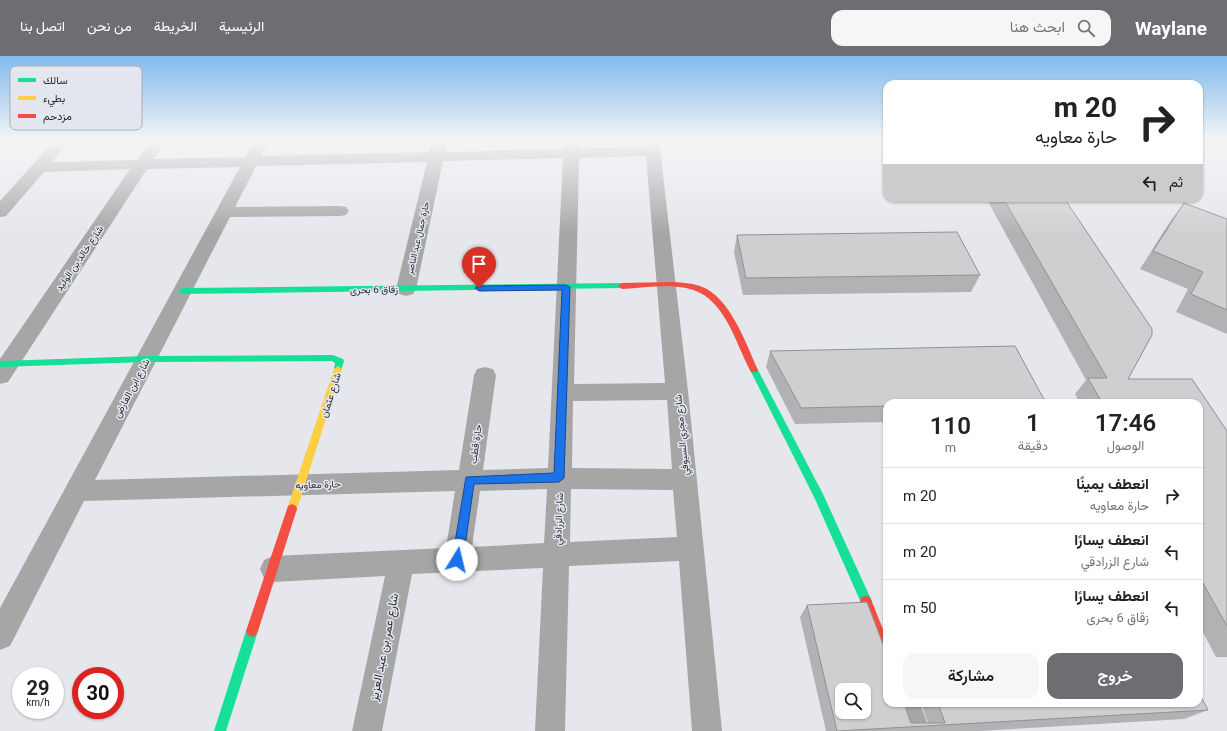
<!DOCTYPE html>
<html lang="ar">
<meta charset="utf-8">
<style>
:root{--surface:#fff;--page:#f6f6f6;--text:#222;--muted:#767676;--line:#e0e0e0;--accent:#6d6e72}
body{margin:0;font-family:Roboto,Vazirmatn,sans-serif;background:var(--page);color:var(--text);direction:rtl;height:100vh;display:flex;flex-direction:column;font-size:15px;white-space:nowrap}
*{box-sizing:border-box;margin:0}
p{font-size:13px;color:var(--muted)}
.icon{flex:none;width:22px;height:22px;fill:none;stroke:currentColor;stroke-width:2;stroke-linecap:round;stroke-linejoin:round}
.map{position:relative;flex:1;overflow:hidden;direction:ltr}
.sheet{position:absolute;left:883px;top:343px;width:320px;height:308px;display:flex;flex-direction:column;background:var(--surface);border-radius:12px;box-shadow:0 1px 3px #0004;direction:rtl}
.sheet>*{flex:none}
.banner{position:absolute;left:883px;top:24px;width:320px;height:122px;border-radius:12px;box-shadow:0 1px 3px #0004;direction:rtl;background:#fff;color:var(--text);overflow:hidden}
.controls{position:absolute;left:835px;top:627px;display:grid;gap:8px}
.controls a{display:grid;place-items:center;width:36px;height:36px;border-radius:8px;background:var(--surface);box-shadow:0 1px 3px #0004;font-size:20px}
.speed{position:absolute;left:12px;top:611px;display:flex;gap:8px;font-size:20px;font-weight:700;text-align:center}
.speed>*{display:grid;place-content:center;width:52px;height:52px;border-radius:50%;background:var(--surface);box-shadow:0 1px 3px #0004;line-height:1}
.speed small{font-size:10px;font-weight:400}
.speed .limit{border:6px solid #d22;background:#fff;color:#111}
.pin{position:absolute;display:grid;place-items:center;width:34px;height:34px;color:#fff;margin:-41px -17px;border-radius:50% 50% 50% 0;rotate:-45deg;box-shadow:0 0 4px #0007}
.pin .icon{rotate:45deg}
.me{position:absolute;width:44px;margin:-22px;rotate:9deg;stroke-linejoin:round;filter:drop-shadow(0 0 3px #0008)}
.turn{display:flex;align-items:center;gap:14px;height:84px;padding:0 20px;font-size:18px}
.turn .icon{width:52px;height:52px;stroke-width:2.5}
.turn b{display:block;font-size:28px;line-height:34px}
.then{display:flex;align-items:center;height:38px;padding:0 20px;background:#0003;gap:8px;font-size:15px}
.eta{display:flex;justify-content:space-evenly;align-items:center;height:68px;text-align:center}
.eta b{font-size:24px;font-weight:600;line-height:28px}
.primary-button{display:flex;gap:8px;margin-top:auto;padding:8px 20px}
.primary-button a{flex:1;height:46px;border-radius:12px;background:var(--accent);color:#fff;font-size:16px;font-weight:600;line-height:46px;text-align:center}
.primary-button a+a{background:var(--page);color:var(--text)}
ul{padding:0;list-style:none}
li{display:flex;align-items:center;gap:12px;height:56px;padding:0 20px;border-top:1px solid var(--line)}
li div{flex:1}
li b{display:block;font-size:15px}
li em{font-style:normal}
header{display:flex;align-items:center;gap:24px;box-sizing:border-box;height:56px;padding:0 20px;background:var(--accent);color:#fff}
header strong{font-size:19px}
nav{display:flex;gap:22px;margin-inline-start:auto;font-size:14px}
.search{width:280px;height:36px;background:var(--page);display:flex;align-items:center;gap:10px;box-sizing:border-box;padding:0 14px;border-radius:12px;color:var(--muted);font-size:15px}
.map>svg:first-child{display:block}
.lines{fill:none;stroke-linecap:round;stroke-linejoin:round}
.street{fill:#a7a6a7;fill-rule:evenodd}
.fast{fill:#16e098;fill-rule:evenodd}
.slow{fill:#ffcf43;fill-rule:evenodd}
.jam{fill:#f24e42;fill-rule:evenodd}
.wall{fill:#b2b1b4}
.building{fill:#cfced1;stroke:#919092;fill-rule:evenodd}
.route{fill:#1a73e8;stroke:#114b97}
.labels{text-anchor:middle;stroke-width:3;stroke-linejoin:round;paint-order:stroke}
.far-street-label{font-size:9px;fill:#2c2d30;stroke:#e3e6ef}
.street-label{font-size:10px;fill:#2c2d30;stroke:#e3e6ef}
.near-street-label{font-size:12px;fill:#2c2d30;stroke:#e3e6ef}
.key{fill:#e3e6ef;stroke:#acaeb6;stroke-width:1}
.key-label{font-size:11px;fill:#2c2d30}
</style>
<header>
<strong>Waylane</strong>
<div class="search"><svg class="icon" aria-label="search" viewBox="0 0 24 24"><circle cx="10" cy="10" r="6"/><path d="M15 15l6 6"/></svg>ابحث هنا</div>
<nav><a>الرئيسية</a><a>الخريطة</a><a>من نحن</a><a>اتصل بنا</a></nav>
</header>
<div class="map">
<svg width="1227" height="675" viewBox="0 0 1227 675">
<rect width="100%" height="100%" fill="#e6e7ec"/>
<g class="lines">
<g class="street">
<path d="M 55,84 L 71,84 L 52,106 L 137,104 L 151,84 L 166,84 L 153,103 L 245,101 L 255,84 L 270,84 L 261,100 L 429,96 L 433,84 L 447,84 L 445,96 L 564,93 L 565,84 L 579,84 L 579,92 L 645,91 L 645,84 L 659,84 L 688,335 L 722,675 L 692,675 L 679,505 L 569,510 L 565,675 L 535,675 L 543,512 L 412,518 L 382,675 L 352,675 L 385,520 L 273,526 L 264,522 L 260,513 L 264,504 L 273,500 L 446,492 L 455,435 L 84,445 L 10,590 L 0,594 L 0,552 L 240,111 L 147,113 L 8,326 L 0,328 L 0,303 L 130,113 L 44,116 L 6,160 L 0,161 L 0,145 ZM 646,100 L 665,327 L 574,328 L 579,102 ZM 563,102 L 548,412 L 483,414 L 496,319 L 493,313 L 485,311 L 477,313 L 474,319 L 459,414 L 95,424 L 230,161 L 340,160 L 346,159 L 349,155 L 346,151 L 340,150 L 235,151 L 256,110 L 427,106 L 396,233 L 399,238 L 406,240 L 413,238 L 416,233 L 443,105 ZM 667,344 L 672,413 L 572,412 L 573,345 ZM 547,433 L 544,487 L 472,491 L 480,435 ZM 571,433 L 673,434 L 677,481 L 570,486 Z"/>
<path d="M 890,647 L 920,647 L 930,675 L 900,675 Z"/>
</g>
<g class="fast">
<path d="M 622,227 L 626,230 L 625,232 L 182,238 L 178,235 L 182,232 Z"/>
<path d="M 333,299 L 343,303 L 344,305 L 341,315 L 335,315 L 334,313 L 335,307 L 332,305 L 146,306 L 0,311 L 0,305 L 146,300 Z"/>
<path d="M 754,311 L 758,314 L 823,438 L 870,541 L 872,545 L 870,549 L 866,550 L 862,549 L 815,443 L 750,314 Z"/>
<path d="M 252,569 L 256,571 L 258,575 L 226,675 L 214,675 L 246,575 L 248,571 Z"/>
</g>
<path class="slow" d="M 338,310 L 342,313 L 297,453 L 296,456 L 292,458 L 288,456 L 287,453 L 334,313 Z"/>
<g class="jam">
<path d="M 670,226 C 680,226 690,227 700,230 C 730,240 746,288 758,314 L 757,316 L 751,316 C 735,287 725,239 686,232 C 666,228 643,232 622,233 L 618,230 L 622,227 Z"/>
<path d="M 292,448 L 296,450 L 297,453 L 258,575 L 256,579 L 252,581 L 248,579 L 246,575 L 287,453 L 288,450 Z"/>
<path d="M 866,540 L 870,541 L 887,583 L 887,603 L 883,601 L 860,545 L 862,541 Z"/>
</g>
</g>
<g class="wall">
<path d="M 986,142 L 1064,142 L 1152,273 L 1152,279 L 1128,323 L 1192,323 L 1227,375 L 1227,601 L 1216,601 L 1199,569 L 1199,347 L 1080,347 L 1075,338 L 1086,324 Z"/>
<path d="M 1184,147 L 1227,163 L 1227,278 L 1176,256 L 1188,233 L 1140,213 L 1171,164 Z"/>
<path d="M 737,179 L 980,219 L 971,236 L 743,239 L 734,196 Z"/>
<path d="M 770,295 L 1046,347 L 887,347 L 887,366 L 795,368 L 766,311 Z"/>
<path d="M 807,549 L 887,647 L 911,667 L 928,667 L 921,647 L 1199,647 L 1208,654 L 1184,663 L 979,675 L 826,675 L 800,561 Z"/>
</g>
<g class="building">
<path d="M 1003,142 L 1064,142 L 1152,273 L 1152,279 L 1128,323 L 1192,323 L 1227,375 L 1227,570 L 1199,520 L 1199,347 L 1102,347 L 1088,322 L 1107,322 Z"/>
<path d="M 1184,147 L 1227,163 L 1227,254 L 1191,238 L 1203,216 L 1153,195 Z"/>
<path d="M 957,176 L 980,219 L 746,222 L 737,179 Z"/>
<path d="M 1015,290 L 1046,347 L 887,347 L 887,350 L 801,352 L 770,295 Z"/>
<path d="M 867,546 L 886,596 L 887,597 L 887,647 L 904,647 L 911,667 L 945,667 L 938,647 L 1199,647 L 1199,637 L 1208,654 L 837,675 L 807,549 ZM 842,634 L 864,634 L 864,656 L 842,656 Z"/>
</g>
<linearGradient id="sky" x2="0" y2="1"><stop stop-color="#81baec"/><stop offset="0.47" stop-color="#f4f4f6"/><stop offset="1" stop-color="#f4f4f6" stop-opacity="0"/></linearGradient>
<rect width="1227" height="178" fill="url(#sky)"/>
<path class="route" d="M 566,229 L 570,231 L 564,422 L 559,426 L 474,428 L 463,504 L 461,507 L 457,509 L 454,507 L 452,504 L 466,421 L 554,417 L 562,234 L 479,235 L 475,232 L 479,230 Z"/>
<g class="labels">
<g class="far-street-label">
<text transform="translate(418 182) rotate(-77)" y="3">حارة جمال عبد الناصر</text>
</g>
<g class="street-label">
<text transform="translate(79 202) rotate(-56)" y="4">شارع خالد بن الوليد</text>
<text transform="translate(374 233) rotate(-1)" y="4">زقاق 6 بحرى</text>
<text transform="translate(131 332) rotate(-62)" y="4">شارع ابن الفارض</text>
<text transform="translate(330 339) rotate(-72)" y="4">شارع عثمان</text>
<text transform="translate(681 379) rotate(-95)" y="4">شارع مجري السيوفي</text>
<text transform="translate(475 388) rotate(-82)" y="4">حارة قطب</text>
<text transform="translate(318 428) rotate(-2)" y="4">حارة معاويه</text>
<text transform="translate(558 463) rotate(-88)" y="4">شارع الزرادقي</text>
</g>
<g class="near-street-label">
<text transform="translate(384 591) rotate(-79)" y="4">شارع عمر بن عبد العزيز</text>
</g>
</g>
<rect x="10" y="10" width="132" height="64" rx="6" class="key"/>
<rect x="18" y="22" width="18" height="4" fill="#16e098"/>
<rect x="18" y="40" width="18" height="4" fill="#ffcf43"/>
<rect x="18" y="58" width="18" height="4" fill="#f24e42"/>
<g class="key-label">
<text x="43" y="28">سالك</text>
<text x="43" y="46">بطيء</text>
<text x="43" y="64">مزدحم</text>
</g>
</svg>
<div class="controls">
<a><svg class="icon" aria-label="search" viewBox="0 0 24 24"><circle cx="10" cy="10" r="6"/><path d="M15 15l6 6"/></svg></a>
</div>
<div class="speed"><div>29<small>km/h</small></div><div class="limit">30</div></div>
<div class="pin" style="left:479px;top:232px;background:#d93025"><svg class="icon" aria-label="arrive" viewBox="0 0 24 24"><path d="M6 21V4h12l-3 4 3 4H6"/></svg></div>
<svg class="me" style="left:457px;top:504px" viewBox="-20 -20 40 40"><circle r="19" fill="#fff"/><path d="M0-13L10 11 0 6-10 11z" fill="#1a73e8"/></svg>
<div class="banner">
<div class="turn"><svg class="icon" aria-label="right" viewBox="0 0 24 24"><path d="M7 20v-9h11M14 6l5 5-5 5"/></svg><div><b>20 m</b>حارة معاويه</div></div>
<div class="then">ثم<svg class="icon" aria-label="left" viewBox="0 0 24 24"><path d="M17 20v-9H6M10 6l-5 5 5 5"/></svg></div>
</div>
<section class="sheet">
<div class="eta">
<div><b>17:46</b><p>الوصول</p></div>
<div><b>1</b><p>دقيقة</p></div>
<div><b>110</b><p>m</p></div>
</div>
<ul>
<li><svg class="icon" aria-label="right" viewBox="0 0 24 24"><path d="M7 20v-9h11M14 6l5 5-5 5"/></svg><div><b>انعطف يمينًا</b><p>حارة معاويه</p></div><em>20 m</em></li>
<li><svg class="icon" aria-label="left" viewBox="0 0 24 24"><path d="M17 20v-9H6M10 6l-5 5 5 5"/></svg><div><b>انعطف يسارًا</b><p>شارع الزرادقي</p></div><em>20 m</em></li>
<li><svg class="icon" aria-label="left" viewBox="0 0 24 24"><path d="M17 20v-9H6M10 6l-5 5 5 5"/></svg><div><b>انعطف يسارًا</b><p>زقاق 6 بحرى</p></div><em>50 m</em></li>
</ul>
<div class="primary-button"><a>خروج</a><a>مشاركة</a></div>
</section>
</div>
